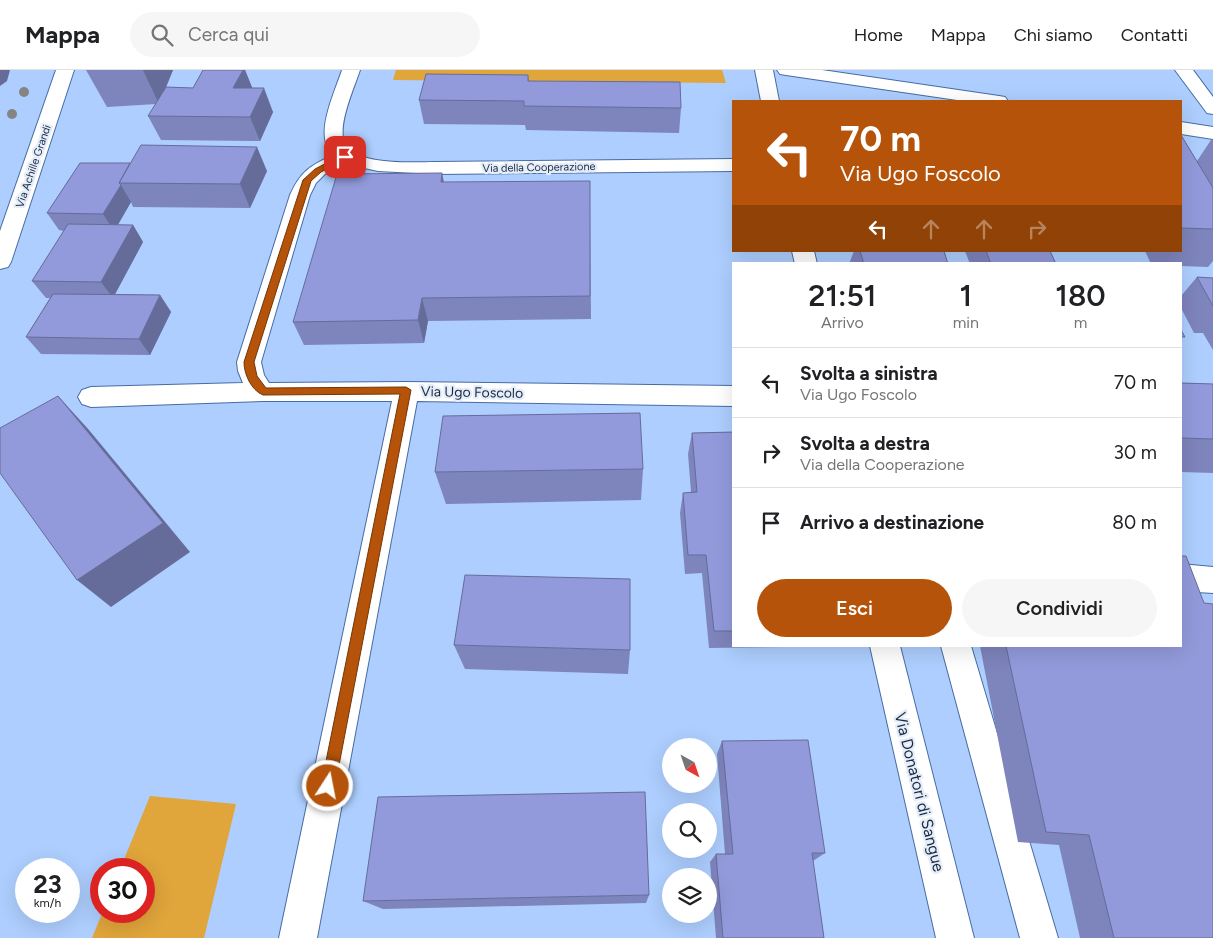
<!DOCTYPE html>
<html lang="it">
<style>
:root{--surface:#fff;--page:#f6f6f6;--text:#202124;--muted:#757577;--line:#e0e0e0;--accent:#b45309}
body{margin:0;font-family:Figtree,sans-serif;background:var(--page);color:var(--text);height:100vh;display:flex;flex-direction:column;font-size:19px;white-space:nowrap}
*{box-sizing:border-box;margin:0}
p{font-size:16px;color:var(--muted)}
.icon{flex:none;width:28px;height:28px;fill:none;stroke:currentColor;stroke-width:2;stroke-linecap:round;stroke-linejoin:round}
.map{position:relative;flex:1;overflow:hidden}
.sheet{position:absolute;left:732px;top:192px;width:450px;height:385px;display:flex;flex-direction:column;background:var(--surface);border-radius:0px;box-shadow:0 5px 20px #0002}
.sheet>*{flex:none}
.hud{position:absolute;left:732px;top:30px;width:450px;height:152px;border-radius:0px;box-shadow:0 5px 20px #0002;background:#b45309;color:#fff;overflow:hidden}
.needle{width:32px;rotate:140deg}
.buttons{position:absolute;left:662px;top:668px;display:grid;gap:10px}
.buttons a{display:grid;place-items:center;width:55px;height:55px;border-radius:50%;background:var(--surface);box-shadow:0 5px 20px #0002;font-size:25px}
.speed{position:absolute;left:15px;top:788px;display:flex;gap:10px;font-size:25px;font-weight:700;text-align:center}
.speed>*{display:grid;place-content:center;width:65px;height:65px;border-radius:50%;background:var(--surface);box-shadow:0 5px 20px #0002;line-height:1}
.speed small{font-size:12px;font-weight:400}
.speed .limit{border:8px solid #d22;background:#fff;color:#111}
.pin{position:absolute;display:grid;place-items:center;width:42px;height:42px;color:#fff;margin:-21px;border-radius:10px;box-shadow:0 2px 8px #0006}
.me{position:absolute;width:55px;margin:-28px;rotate:11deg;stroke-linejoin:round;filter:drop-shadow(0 0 4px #0008)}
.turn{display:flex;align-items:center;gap:18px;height:105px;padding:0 25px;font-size:22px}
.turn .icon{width:65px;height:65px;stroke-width:2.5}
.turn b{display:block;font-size:35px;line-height:42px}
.lanes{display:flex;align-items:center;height:48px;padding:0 25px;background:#0003;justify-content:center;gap:25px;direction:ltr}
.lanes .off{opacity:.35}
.eta{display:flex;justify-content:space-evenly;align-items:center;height:85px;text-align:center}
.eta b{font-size:30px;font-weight:600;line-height:35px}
.action{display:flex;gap:10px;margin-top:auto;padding:10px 25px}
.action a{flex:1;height:58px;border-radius:30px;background:var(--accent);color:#fff;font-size:20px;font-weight:600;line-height:58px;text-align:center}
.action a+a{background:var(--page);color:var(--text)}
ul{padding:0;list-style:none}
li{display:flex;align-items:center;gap:15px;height:70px;padding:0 25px;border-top:1px solid var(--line)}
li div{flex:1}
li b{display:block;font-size:19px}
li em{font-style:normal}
header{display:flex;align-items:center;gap:30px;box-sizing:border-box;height:70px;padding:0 25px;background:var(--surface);border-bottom:1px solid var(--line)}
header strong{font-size:24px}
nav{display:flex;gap:28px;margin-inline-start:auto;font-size:18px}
.search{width:350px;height:45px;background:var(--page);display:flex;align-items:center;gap:12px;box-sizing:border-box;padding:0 18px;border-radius:28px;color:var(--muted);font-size:19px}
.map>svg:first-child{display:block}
.green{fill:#e0a53b}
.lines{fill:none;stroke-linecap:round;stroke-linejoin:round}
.minor-casing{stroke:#476ca2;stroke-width:2}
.minor{fill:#fff;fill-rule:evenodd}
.tree{fill:#848583}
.wall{fill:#7e84bc}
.shaded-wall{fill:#666c99}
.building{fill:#929adb;stroke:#666c99}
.route{fill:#b45309;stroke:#753606}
.labels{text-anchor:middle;stroke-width:4.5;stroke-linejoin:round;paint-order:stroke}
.far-street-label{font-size:11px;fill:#1a2940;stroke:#e5edf9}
.street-label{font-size:14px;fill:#1a2940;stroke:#e5edf9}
.near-street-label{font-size:16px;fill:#1a2940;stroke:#e5edf9}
</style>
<header>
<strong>Mappa</strong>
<div class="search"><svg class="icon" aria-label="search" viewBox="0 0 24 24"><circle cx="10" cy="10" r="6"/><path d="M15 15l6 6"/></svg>Cerca qui</div>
<nav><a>Home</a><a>Mappa</a><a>Chi siamo</a><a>Contatti</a></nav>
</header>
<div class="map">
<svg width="1213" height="868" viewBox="0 0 1213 868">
<rect width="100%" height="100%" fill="#adcefe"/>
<g class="green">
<path d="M 396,0 L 722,0 L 726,13 L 393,10 Z"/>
<path d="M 150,726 L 236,734 L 204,868 L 92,868 L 103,841 L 144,841 L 144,799 L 120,799 Z"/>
</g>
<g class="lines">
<defs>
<g id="minor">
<path d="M 56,0 L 74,0 L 11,192 L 8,197 L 0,199 L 0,161 Z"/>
<path d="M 342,0 L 360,0 C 354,18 340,49 343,68 C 348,97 413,92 435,92 L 734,89 L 734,101 L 435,104 L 378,101 L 346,94 L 325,104 L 316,113 L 310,125 L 261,292 L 264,305 L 269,313 L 406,312 L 734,316 L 734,336 L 417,331 L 317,868 L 279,868 L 392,331 L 263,331 L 91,337 L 82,334 L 78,327 L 82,320 L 91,317 L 243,313 L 238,301 L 237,292 L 290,125 C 301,101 310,96 333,85 C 330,80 325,74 325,68 C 322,49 336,18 342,0 Z"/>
<path d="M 755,0 L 773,0 L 779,31 L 761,31 Z"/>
<path d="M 777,0 L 822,0 L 999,26 L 1005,27 L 1008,31 L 964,31 L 786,5 L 780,4 Z"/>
<path d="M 1175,0 L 1193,0 L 1213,27 L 1213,44 L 1207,43 Z"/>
<path d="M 1181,52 L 1213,57 L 1213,69 L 1181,64 Z"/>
<path d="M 792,181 L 814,181 L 817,194 L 795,194 Z"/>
<path d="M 1181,494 L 1213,497 L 1213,523 L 1181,521 Z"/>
<path d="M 870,576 L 900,576 L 974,868 L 936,868 Z"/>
<path d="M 941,576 L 971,576 L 1058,868 L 1020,868 Z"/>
</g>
</defs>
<use href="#minor" class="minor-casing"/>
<use href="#minor" class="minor"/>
</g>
<g class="tree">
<circle cx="24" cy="22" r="5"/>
<circle cx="12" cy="44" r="5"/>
</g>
<g class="wall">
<path d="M 86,0 L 173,0 L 166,17 L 193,18 L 203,0 L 245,0 L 252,18 L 273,42 L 260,71 L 161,70 L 148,46 L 156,34 L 107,37 Z"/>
<path d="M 528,5 L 529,11 L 681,38 L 679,63 L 526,60 L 525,55 L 424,54 L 419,30 Z"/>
<path d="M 1181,65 L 1197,91 L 1211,70 L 1213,70 L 1213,191 L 1208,197 L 1181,196 L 1181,194 L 1151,194 L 1145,181 L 1181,181 Z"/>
<path d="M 80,93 L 267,101 L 250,138 L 133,137 L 131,132 L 118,155 L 133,155 L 143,172 L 115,224 L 160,225 L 171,242 L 150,285 L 41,284 L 26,267 L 50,228 L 46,228 L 32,211 L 64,161 L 59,160 L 47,143 Z"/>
<path d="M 444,112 L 590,135 L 591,249 L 428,251 L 424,273 L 304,275 L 293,252 Z"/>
<path d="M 854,181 L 944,181 L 948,194 L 849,194 Z"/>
<path d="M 965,181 L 1050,181 L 1056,194 L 970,194 Z"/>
<path d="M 1197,207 L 1213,208 L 1213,280 L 1203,263 L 1194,263 L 1181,238 L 1181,226 Z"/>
<path d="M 1181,313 L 1213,314 L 1213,403 L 1181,402 Z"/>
<path d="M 734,362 L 734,576 L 786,577 L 709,578 L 702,503 L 685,504 L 680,443 L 683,423 L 691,422 L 688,384 L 692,363 Z"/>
<path d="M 643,399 L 641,430 L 446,434 L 435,402 Z"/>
<path d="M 1204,533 L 1213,868 L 1080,868 L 1059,775 L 1018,772 L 980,576 L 1181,576 Z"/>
<path d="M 454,575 L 630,580 L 628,604 L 465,599 Z"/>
<path d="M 722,671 L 825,783 L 813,791 L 824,868 L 716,868 L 710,792 L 716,784 L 725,784 L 717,684 Z"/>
<path d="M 649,825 L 646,833 L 383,839 L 363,831 Z"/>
</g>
<g class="shaded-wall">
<path d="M 0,0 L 10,0 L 7,11 L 0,16 Z"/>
<path d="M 143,0 L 173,0 L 159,34 Z"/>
<path d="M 243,0 L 245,0 L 254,22 L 233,18 Z"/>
<path d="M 264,18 L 273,42 L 260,71 L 250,47 Z"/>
<path d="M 257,77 L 267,101 L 250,138 L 240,114 Z"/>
<path d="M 442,103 L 447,127 L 441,112 Z"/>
<path d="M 121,115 L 131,132 L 114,161 L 103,144 Z"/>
<path d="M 133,155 L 143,172 L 113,228 L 101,212 Z"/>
<path d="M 160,225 L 171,242 L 150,285 L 139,269 Z"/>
<path d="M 422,228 L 428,251 L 424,273 L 418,250 Z"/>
<path d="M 58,326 L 89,360 L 190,482 L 111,537 L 77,510 Z"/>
</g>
<g class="building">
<path d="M 203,0 L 243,0 L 233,18 L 264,18 L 250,47 L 148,46 L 166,17 L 193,18 Z"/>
<path d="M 426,4 L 528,5 L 528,11 L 680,12 L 681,38 L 524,36 L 524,31 L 419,30 Z"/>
<path d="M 1181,65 L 1213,118 L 1213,159 L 1181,158 Z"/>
<path d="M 141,75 L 257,77 L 240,114 L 119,113 Z"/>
<path d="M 80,93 L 130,93 L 119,113 L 121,115 L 103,144 L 47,143 Z"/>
<path d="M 442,103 L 441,112 L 590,111 L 590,226 L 422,228 L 418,250 L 293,252 L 337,104 Z"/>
<path d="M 68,154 L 133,155 L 101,212 L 32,211 Z"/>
<path d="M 860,181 L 944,181 L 948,194 L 864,194 Z"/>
<path d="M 986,181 L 1050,181 L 1056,194 L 991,194 Z"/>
<path d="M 1197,207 L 1213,208 L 1213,236 Z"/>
<path d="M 53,224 L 160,225 L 139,269 L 26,267 Z"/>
<path d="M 1181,260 L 1185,267 L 1181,267 Z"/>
<path d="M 1181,313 L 1213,314 L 1213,369 L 1181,368 Z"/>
<path d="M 58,326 L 163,453 L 77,510 L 0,403 L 0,358 Z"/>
<path d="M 640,343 L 643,399 L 435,402 L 443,346 Z"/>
<path d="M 734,362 L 734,561 L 714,561 L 706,485 L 688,485 L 683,423 L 697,422 L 692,363 Z"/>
<path d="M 1181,486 L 1186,486 L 1204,533 L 1213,534 L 1213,868 L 1114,868 L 1089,765 L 1046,762 L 1006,576 L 1181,576 Z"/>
<path d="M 465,505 L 630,509 L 630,580 L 454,575 Z"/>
<path d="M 808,670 L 825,783 L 812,783 L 824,868 L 723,868 L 716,784 L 733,784 L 722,671 Z"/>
<path d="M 645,722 L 649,825 L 363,831 L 378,727 Z"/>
</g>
<path class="route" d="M 342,85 L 349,87 L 321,102 L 311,111 L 254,292 L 257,306 L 266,318 L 406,317 L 411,320 L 335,716 L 333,721 L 328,723 L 323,721 L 321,716 L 400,324 L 263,325 C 251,320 244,304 244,292 L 303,110 L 315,99 Z"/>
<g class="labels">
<g class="far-street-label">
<text transform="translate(33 96) rotate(-71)" y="4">Via Achille Grandi</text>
<text transform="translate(539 97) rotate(-1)" y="4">Via della Cooperazione</text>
</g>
<g class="street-label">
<text transform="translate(472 322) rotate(1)" y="5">Via Ugo Foscolo</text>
</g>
<g class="near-street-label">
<text transform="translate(920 722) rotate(76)" y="6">Via Donatori di Sangue</text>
</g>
</g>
</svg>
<div class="buttons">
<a><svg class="needle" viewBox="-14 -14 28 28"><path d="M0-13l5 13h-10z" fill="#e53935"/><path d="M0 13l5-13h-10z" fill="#757577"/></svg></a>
<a><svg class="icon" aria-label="search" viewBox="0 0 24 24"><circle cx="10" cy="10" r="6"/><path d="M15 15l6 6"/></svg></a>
<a><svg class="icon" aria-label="layers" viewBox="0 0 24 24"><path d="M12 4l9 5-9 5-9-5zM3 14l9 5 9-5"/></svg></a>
</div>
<div class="speed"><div>23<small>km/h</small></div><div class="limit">30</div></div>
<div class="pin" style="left:345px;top:87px;background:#d93025"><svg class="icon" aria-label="arrive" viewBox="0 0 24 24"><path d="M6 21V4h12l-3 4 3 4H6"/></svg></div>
<svg class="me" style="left:328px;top:716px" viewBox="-20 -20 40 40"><circle r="17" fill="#b45309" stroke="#fff" stroke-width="3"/><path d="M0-11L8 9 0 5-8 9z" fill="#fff"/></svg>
<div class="hud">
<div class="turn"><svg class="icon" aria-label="left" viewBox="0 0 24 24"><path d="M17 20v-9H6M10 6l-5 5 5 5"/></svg><div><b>70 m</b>Via Ugo Foscolo</div></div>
<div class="lanes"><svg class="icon" aria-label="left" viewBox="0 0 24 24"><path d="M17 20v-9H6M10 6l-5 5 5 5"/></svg><svg class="icon off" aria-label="ahead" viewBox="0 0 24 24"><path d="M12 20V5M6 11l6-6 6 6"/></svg><svg class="icon off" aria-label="ahead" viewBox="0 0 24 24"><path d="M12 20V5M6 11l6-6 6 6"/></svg><svg class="icon off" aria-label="right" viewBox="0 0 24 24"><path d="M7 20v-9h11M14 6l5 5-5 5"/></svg></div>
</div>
<section class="sheet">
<div class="eta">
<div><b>21:51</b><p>Arrivo</p></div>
<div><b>1</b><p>min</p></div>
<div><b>180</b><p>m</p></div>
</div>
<ul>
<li><svg class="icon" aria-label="left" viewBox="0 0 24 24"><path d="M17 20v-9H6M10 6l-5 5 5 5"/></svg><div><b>Svolta a sinistra</b><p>Via Ugo Foscolo</p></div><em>70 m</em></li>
<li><svg class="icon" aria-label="right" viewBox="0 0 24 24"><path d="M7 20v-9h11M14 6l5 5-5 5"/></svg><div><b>Svolta a destra</b><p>Via della Cooperazione</p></div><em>30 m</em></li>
<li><svg class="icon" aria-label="arrive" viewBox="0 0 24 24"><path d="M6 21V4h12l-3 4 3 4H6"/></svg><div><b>Arrivo a destinazione</b></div><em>80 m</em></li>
</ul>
<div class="action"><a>Esci</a><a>Condividi</a></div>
</section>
</div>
